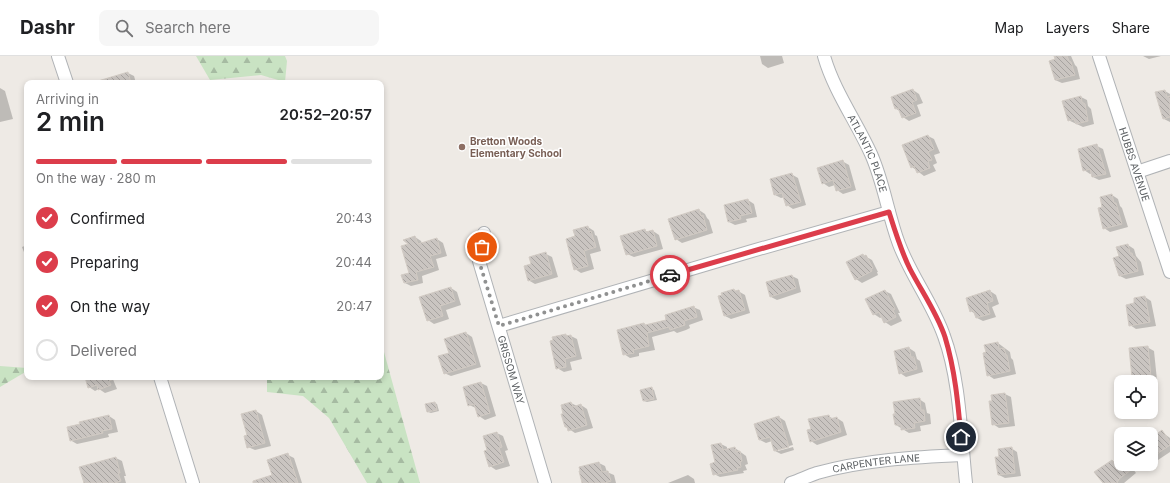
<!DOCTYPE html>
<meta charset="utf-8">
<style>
:root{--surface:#fff;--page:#f6f6f6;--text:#202124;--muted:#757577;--line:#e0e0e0;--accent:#dc3d4b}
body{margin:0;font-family:Inter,sans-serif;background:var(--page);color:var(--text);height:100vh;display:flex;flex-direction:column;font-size:15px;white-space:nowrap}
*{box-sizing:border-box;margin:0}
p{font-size:13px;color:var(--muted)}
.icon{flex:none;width:22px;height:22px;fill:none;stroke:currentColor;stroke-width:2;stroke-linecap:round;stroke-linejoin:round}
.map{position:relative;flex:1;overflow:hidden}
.panel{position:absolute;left:24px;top:24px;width:360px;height:300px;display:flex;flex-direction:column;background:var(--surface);border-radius:8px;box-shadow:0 2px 6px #0003}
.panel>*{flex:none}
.controls{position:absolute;left:1114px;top:319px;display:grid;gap:8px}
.controls a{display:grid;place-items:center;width:44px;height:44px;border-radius:8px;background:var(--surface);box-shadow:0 2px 6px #0003;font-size:20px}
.pin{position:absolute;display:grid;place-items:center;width:34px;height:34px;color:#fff;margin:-17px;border:2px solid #fff;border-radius:50%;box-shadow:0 1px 4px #0007}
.courier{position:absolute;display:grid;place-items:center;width:40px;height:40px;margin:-20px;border:3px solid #dc3d4b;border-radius:50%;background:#fff;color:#222;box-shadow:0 1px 5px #0007}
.overview em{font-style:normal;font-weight:600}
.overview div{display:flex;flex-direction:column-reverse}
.overview{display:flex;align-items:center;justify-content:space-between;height:68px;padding:0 12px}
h1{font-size:26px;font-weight:600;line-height:30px}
.bar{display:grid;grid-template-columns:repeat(4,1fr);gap:6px 4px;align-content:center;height:48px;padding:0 12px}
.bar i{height:5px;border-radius:3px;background:var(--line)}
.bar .current{background:var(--accent)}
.bar p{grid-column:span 4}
ol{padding:0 12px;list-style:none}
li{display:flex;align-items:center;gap:12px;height:44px}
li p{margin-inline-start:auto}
li .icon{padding:4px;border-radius:50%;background:var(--accent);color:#fff;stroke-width:4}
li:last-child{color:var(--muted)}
li i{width:22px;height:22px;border:2px solid var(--line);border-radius:50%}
header{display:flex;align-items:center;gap:24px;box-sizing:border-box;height:56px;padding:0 20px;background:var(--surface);border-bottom:1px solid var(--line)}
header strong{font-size:19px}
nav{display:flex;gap:22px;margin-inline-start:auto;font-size:14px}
.search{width:280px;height:36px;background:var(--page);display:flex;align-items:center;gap:10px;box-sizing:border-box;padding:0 14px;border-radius:8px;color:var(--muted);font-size:15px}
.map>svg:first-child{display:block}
.forest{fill:url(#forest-firs)}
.shadow{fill:#0003}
.building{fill:url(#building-back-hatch);stroke:#d2cbc4}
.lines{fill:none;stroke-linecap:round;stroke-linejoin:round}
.minor-casing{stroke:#b0b3b6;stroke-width:14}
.minor{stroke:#fff;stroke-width:12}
.done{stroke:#909191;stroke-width:4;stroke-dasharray:0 7.2}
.route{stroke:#dc3d4b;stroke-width:5}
.education-dot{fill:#8d6e63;stroke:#fff;stroke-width:1.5}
.labels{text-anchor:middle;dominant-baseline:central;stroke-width:3;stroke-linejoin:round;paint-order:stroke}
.education-label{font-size:10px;font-weight:bold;fill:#785e54;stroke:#fff;text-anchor:start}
.street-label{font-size:10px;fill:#5d6164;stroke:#fff}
</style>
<header>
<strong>Dashr</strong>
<div class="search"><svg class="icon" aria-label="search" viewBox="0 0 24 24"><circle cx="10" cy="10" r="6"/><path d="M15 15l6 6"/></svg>Search here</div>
<nav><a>Map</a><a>Layers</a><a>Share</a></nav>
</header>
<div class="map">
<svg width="1170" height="427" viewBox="0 0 1170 427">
<defs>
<pattern id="forest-firs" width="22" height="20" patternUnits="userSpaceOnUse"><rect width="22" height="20" fill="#c9e3c3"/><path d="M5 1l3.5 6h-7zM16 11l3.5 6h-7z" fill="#a6bba2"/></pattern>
<pattern id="building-back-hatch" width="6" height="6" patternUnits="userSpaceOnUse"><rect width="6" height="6" fill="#cac5c1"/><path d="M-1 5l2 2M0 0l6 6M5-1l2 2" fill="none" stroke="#a7a3a0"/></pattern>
</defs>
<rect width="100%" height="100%" fill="#eeeae5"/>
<g class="forest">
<polygon points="196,0 285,0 287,5 285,26 261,19 210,24"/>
<polygon points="381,285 420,427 367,427 329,362 303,340 267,336 267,321 381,321"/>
<polygon points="0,310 27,312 27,315 0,331"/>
</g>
<g class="shadow">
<polygon points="760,0 782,0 784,7 768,12 762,8"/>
<polygon points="1055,0 1071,0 1075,9 1077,11 1080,23 1062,27 1055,24"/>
<polygon points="1143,0 1161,0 1149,3"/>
<polygon points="128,17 134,20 136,27 114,27"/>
<polygon points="0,32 5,35 13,63 0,66"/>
<polygon points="913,34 919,38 923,47 917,49 921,60 909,65 903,61 900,55 896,53"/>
<polygon points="1165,35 1170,38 1170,66 1164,63"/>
<polygon points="1081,41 1087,44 1088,50 1091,53 1094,68 1083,71 1068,64"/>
<polygon points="928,80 934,83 940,97 934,99 937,107 933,109 936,115 924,120 912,111 903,89"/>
<polygon points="1097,90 1103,93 1111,121 1099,124 1093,121 1092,117 1090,118 1084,114"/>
<polygon points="842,105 849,109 856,134 843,138 837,134 835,129 829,131 823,127"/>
<polygon points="791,118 798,122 806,149 793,153 787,149 785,141 781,142 775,139"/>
<polygon points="1112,139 1118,143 1120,150 1122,152 1128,171 1110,176 1104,172 1104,152"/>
<polygon points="748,144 754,148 757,161 746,163 747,166 735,169 729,166"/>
<polygon points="699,154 705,158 707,162 709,164 713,177 682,187 676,183"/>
<polygon points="588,171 594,175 595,179 597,180 601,195 590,198 594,213 581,217 575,213 576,181"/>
<polygon points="644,174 648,176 653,175 659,179 663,193 634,201 627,198"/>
<polygon points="415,181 421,185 422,188 437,183 443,187 447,200 436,203 439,214 422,220 423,227 411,230 405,227 410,217"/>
<polygon points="27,189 27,204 22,191"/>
<polygon points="1128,189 1134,193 1136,200 1141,206 1144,219 1126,223 1120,220 1114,203 1120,201"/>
<polygon points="546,198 552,201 558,221 535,228 528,224 532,209"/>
<polygon points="863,199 872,204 878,216 877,216 878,219 862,227 856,223"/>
<polygon points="792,220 798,223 801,236 777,244 771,241 767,227"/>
<polygon points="451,232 457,236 461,249 446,254 449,263 434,268 428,264"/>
<polygon points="738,235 745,239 750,257 731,263 725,260 719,241"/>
<polygon points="885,235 891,238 900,257 898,257 902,265 891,270 885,266 882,261 880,262 874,258"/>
<polygon points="990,235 996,239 999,248 992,251 996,261 983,265 977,262 975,258 971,255"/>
<polygon points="1145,241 1151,245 1156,270 1136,273 1130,269 1136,248"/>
<polygon points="693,251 700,254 703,264 689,269 690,272 686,274 677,277 674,275 652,281 655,294 639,297 639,300 630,302 624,298 644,268 647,270 668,264"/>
<polygon points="466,277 472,281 481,311 451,320 444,317 450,298"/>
<polygon points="566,279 571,280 577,283 582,303 570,306 572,314 564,316 557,312"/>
<polygon points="998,287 1010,296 1011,302 1013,304 1016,318 994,323 988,319 987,297"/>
<polygon points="1147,291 1154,295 1157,324 1139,325 1133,322"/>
<polygon points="909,292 915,296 917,303 920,305 923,316 906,321 900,317"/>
<polygon points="86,321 112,321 117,333 105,337 99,333 95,335 89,331"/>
<polygon points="227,321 244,321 233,324"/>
<polygon points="481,327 487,330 496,360 485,364 479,360 476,352 469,349"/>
<polygon points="651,332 654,334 657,344 647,346 644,345"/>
<polygon points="1005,338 1011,341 1015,370 999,372 993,368"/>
<polygon points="919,343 925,347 927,357 930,358 931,368 920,370 921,375 909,377 896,369"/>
<polygon points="435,347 437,348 439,355 431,357 428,356"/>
<polygon points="571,347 577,350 581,349 587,353 593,372 575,377 566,371"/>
<polygon points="256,355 262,359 271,390 255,394 248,391 248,380"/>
<polygon points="109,360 115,364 118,376 108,378 109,381 77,388 70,384"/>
<polygon points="828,360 834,363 837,362 843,366 847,379 817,389 811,385"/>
<polygon points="779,361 785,365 793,389 778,393 778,395 793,391 794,394 781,398 775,395 772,385 766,387 760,384"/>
<polygon points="1149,375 1156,380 1162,376 1170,382 1170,396 1158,404 1151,400 1151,378 1145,378"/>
<polygon points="497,377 503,380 508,394 505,395 510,410 496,414 490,410 488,395"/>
<polygon points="721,388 727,391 727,393 735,392 746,400 748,408 745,409 747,414 743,415 744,417 720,421 714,418"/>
<polygon points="1011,392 1017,396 1021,420 1005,422 999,419 1000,402"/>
<polygon points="288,399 294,402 302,427 261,427 273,420"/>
<polygon points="116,402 122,405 126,420 124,420 126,427 83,427"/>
<polygon points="1112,405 1118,408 1121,406 1121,408 1129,408 1136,417 1124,427 1104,427"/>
<polygon points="599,407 605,410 607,416 614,419 616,427 583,427"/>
<polygon points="688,419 694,423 695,427 668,427"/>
</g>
<g class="building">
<polygon points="1054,0 1067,0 1069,5 1071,6 1075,19 1055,24 1049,5 1055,3"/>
<polygon points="128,16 131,27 98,27 98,25"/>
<polygon points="913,33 917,44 912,46 916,57 902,62 898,52 895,53 891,41"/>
<polygon points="1165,34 1167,41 1170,40 1170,61 1163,63 1155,36"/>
<polygon points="1081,40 1082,46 1085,48 1088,65 1076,68 1074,63 1068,65 1062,45"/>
<polygon points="928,79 934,93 928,96 932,104 928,105 930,112 917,117 914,110 911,112 902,89"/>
<polygon points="1097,88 1106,118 1092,121 1090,113 1083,115 1078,93"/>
<polygon points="843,104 851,131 836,135 833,124 822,128 817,112"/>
<polygon points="792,117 801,146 786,150 782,137 774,139 770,123"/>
<polygon points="1112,138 1114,147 1116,147 1122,168 1103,173 1098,152 1102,151 1100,141"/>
<polygon points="748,143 752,157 740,160 741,163 728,166 724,149"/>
<polygon points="699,153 701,160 703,159 707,174 675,184 668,163"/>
<polygon points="588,170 589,176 591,175 596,191 584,195 588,210 574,214 566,183 575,180 573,174"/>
<polygon points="645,173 646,176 653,174 657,190 626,199 620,180"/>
<polygon points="415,180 418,188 437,182 441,197 430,200 434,211 416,216 418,224 404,227 401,219 409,217 401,190 408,188 403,184"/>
<polygon points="1128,188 1130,197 1132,197 1133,200 1135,201 1138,215 1119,220 1113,202 1119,200 1116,191"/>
<polygon points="546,196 552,218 528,225 524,210 531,208 529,201"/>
<polygon points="863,198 864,200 866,199 873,212 871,213 872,215 855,224 846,206"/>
<polygon points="792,219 796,232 770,241 766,226"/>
<polygon points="451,231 455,245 440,250 443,260 427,265 419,241"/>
<polygon points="734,233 735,235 739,234 745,254 724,260 718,240 722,239 721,237"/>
<polygon points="885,234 895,253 893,254 896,261 884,267 879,256 873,259 865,243"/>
<polygon points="990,234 993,245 987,247 990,258 976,262 973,254 970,256 966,242"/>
<polygon points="1145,240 1150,266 1129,270 1126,249 1134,247 1134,242"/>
<polygon points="694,250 697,261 684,265 685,269 670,274 669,271 647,277 649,290 633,294 634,297 623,299 617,274 644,267 645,269 666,264 665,259"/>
<polygon points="466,276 476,308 444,318 438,300 449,297 444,283"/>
<polygon points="566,278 566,280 571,279 576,300 565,303 566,311 556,313 550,285 553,284 552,281"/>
<polygon points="998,286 999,293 1004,292 1006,299 1007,299 1010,315 987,320 983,297 986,296 984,289"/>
<polygon points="1148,290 1151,321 1132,322 1129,292"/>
<polygon points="909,291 911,301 914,301 917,313 899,318 894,295"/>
<polygon points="85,321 115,321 115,323 109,325 111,329 98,334 97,329 88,332"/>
<polygon points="481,326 490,357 478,361 474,348 468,350 463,331"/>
<polygon points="652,331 654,343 643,345 640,334"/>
<polygon points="1005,337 1009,367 992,369 989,345 992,345 991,339"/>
<polygon points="920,342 921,354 924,354 925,365 914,367 915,372 901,374 901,369 895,369 893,358 895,358 893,346"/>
<polygon points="435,346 437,354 427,356 425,348"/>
<polygon points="571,346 573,351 581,348 587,369 568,375 567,371 565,371 561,358 563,358 561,349"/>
<polygon points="256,354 265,387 247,392 244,380 247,379 241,358"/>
<polygon points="109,359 112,373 102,375 103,377 70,385 67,371 80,368 79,366"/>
<polygon points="829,359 830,363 837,361 841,376 810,386 807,374 811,373 808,363"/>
<polygon points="779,360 789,391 774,395 770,381 759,384 754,368"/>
<polygon points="1162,374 1170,386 1170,389 1151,402 1151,382"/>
<polygon points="497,376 502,391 499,392 504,406 489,411 484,395 487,394 483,380"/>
<polygon points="721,387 723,394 735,391 736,396 740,395 742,405 740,406 741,411 737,412 738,414 713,419 710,408 715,406 711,389"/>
<polygon points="1012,391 1015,417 998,419 995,401 999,401 998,393"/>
<polygon points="288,397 298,427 253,427 253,425 272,419 267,404"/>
<polygon points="116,401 120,417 118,417 121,425 115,427 84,427 79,411"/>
<polygon points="1112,404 1116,409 1127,408 1131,414 1119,423 1117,427 1103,427 1094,416"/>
<polygon points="599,406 602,416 608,415 611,425 605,427 582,427 579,415 580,415 579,411"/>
</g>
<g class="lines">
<defs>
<g id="minor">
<polyline points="58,0 67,27"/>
<path id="s1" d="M824 0C834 35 856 65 871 98 884 127 888 159 899 188 911 220 933 248 944 280 960 323 961 381 966 427"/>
<path id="s2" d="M1099 0 1170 216"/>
<polyline points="1137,116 1170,105"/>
<path id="s3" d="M484 177 479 205 545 427"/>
<polyline points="499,270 752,195 889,156"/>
<polyline points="160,321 193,427"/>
<path id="s4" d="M791 427C800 424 808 420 817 417 864 404 914 401 963 399"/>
</g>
</defs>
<use href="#minor" class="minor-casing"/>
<use href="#minor" class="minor"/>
</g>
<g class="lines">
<polyline class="done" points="482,191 479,205 499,270 670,219"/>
<path class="route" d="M670 219 889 156C895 175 901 195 910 213 922 236 937 257 945 281 955 314 958 347 961 381"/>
</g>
<circle class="education-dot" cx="462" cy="91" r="4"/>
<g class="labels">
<g class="education-label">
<text x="470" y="85">Bretton Woods<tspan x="470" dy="12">Elementary School</tspan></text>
</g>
<g class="street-label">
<text stroke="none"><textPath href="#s1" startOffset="107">ATLANTIC PLACE</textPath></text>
<text stroke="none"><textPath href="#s2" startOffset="114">HUBBS AVENUE</textPath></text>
<text stroke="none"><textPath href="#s3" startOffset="142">GRISSOM WAY</textPath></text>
<text stroke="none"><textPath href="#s4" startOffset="88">CARPENTER LANE</textPath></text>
</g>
</g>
</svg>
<div class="controls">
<a><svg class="icon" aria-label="locate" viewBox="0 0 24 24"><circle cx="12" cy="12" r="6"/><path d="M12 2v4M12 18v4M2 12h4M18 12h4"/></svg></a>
<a><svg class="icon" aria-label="layers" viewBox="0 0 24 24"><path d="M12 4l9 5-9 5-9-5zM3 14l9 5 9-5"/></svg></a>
</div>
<div class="pin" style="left:482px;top:191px;background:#ea580c"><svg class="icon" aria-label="bag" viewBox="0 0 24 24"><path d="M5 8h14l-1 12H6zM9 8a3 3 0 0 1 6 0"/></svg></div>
<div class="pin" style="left:961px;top:381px;background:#1f2937"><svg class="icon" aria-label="home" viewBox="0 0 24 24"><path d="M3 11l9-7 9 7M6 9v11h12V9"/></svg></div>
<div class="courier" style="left:670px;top:219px"><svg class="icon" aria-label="car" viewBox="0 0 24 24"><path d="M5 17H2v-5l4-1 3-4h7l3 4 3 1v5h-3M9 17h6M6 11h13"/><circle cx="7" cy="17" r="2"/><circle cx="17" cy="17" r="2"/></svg></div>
<section class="panel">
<div class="overview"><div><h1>2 min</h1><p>Arriving in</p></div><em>20:52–20:57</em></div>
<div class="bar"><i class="current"></i><i class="current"></i><i class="current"></i><i></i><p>On the way · 280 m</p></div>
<ol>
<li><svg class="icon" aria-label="check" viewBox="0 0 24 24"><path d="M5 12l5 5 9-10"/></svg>Confirmed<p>20:43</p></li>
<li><svg class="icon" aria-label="check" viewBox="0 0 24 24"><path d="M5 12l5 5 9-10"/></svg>Preparing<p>20:44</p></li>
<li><svg class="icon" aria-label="check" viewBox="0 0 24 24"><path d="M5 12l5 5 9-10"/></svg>On the way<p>20:47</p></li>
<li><i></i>Delivered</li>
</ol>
</section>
</div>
